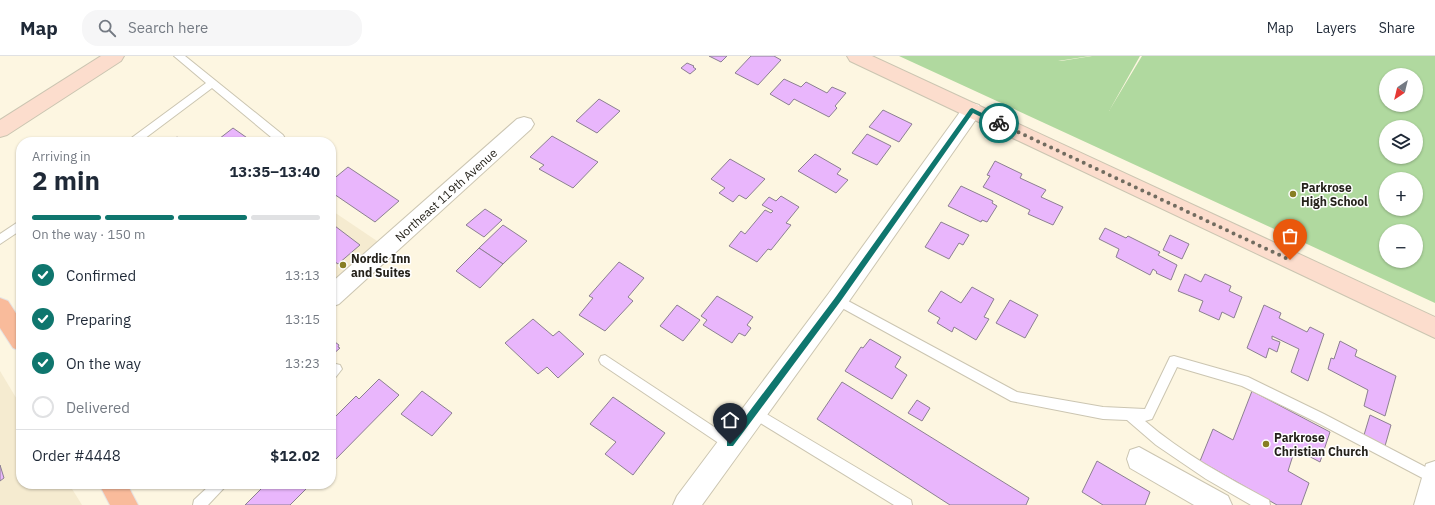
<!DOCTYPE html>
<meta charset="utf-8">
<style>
:root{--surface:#fff;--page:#f6f6f7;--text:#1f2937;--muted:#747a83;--line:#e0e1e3;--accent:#0f766e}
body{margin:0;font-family:"IBM Plex Sans",sans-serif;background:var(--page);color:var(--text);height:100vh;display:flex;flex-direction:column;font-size:15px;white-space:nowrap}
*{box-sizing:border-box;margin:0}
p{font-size:13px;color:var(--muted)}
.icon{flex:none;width:22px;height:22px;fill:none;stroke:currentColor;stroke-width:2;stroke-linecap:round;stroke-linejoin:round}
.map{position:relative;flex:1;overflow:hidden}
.drawer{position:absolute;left:16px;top:81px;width:320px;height:352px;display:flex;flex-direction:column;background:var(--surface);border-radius:16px;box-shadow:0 1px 3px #0004}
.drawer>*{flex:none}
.needle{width:26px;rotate:215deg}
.controls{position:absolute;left:1379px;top:12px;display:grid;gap:8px}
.controls a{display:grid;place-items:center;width:44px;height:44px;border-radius:50%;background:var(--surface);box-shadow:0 1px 3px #0004;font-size:20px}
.pin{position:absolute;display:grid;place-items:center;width:34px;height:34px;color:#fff;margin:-41px -17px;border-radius:50% 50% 50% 0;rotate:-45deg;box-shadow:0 0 4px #0007}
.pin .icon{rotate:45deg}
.courier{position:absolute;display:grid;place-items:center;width:40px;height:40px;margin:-20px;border:3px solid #0f766e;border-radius:50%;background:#fff;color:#222;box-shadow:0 1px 5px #0007}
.head em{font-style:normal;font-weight:800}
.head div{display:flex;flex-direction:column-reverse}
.head{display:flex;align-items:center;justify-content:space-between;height:68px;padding:0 16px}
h1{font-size:26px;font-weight:800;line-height:30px}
.bar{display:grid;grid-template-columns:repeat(4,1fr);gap:6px 4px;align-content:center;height:48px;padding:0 16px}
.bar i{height:5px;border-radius:3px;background:var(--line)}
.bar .active{background:var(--accent)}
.bar p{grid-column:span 4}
.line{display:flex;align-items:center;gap:10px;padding:0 16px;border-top:1px solid var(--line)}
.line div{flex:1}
ol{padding:0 16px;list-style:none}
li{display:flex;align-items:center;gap:12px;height:44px}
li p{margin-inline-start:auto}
li .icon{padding:4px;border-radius:50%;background:var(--accent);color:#fff;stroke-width:4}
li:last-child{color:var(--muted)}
li i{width:22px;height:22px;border:2px solid var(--line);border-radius:50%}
header{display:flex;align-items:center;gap:24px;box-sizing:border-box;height:56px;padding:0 20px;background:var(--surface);border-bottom:1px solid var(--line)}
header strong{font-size:19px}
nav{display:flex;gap:22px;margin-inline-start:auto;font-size:14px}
.search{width:280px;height:36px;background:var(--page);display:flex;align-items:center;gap:10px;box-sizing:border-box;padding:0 14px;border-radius:16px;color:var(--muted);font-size:15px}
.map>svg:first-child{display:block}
.built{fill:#f5ebd0}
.green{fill:#b0d99f;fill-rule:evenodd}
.building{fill:#e9b6fc;stroke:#8c8091}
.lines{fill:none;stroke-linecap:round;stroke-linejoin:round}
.lane-casing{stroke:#cbc5b1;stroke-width:2}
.street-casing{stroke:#cbc5b1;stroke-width:2}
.secondary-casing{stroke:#cbc5b1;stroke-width:2}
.primary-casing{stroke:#e5e4e4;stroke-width:2}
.lane{fill:#fff;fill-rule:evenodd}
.street{fill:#fff;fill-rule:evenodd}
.secondary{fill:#fcddcd;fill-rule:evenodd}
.primary{fill:#f9bb9b;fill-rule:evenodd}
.route{fill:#0f766e}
.done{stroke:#716c60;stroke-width:4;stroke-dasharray:0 7.2}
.poi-dot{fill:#887e24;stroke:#fff;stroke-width:1.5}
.labels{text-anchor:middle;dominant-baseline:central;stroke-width:3;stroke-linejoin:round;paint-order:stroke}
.poi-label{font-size:12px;font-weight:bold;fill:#25221b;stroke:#fff;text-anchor:start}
.street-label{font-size:12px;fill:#25221b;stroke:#fff}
</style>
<header>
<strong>Map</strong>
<div class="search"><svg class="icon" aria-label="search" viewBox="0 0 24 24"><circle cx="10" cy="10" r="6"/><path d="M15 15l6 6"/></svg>Search here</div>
<nav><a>Map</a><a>Layers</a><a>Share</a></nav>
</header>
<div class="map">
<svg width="1435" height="449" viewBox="0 0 1435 449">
<rect width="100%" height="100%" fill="#fdf6e1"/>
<g class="built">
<polygon points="331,154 380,187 331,231"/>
<polygon points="0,315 21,350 21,428 69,428 82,449 0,449"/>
</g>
<path class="green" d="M899 0H1090L1058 5H1061L1092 0H1140L1109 55 1142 0H1435V247ZM1386 19H1416V49H1386ZM1386 71H1416V101H1386ZM1386 123H1416V153H1386ZM1386 175H1416V205H1386Z"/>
<g class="building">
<polygon points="709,0 727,0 721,6"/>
<polygon points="751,0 774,0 781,4 758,29 735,17"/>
<polygon points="687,7 694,10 693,11 696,13 690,18 681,12"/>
<polygon points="784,23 801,31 806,26 827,37 832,31 846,37 835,50 837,52 829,61 794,43 789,49 770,38"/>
<polygon points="599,43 620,55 597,77 576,65"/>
<polygon points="883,54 912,68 899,86 869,71"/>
<polygon points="233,72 253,86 215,86"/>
<polygon points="867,78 891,90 877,109 852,97"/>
<polygon points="552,80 598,106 573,132 539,113 544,109 530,101"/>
<polygon points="177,81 185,86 170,86"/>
<polygon points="815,98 841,113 837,118 848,124 836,137 798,115"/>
<polygon points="730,103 765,123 746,143 739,139 733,146 719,137 725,132 711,123"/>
<polygon points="995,105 1022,118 1020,122 1046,134 1041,141 1063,151 1053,169 1028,158 1030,154 983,131 990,120 987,119"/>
<polygon points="348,111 399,145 375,166 331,136 331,125"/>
<polygon points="961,130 993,145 992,147 997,150 987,166 982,164 981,166 948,150"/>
<polygon points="781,140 799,151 786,167 791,169 771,194 768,193 757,206 729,190 741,175 745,178 765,154 771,157 773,155 762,149 769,141 776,145"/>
<polygon points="485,153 502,164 484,181 466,169"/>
<polygon points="941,166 969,179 963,189 959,187 949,203 925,191"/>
<polygon points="331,167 360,189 338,208 331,203"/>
<polygon points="503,169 527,185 503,208 479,192"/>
<polygon points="1105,172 1126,182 1128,180 1160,196 1158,199 1177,209 1171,224 1156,217 1157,216 1153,213 1150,219 1116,201 1119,193 1099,183"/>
<polygon points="1170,179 1189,188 1182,203 1163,194"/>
<polygon points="479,192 503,208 480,232 456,215"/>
<polygon points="619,206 644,222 628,241 633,245 605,275 579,259 593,242 589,240"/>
<polygon points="1185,218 1201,226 1205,218 1231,230 1229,235 1242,241 1234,262 1222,256 1219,264 1199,255 1203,245 1178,235"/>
<polygon points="972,231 994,243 984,261 989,263 976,284 954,271 952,276 937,267 940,262 928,255 941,235 961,247"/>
<polygon points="717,240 753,261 747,269 751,272 745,280 739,277 732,287 703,269 707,264 701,260"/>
<polygon points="1010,244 1038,259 1025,282 996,267"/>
<polygon points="677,249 700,264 683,285 660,270"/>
<polygon points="1264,249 1281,257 1279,262 1307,276 1310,271 1324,278 1308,325 1291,316 1299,293 1272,280 1272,283 1280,286 1277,296 1269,292 1266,302 1247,292"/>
<polygon points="533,263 553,280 559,275 584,298 558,322 547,311 538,318 505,287"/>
<polygon points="331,283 339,289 338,291 340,292 331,300"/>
<polygon points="870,283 901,301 895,311 907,319 892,343 845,315 861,291 863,292"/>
<polygon points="1340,285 1357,294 1355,300 1396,320 1385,360 1364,350 1368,334 1328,313 1331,302 1334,303"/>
<polygon points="379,323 399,339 331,408 331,365 356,340 359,343"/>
<polygon points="842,326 1029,442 1026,449 950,449 817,363"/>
<polygon points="422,335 452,357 432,380 401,358"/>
<polygon points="1252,335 1330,376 1320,406 1295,393 1288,415 1309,427 1301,449 1277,449 1200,405 1213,373 1233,384"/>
<polygon points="613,341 665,377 633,419 605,398 616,386 590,368"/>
<polygon points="917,344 930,352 922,365 908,357"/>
<polygon points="1370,359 1391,369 1385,390 1364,379"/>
<polygon points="1097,405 1150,436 1145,449 1103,449 1082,436"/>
<polygon points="0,409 4,422 0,425"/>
<polygon points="266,428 311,428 290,449 245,449"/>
</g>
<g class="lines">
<defs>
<g id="lane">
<polygon points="174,0 185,0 283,79 287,86 277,86 212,32 140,86 128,86 130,83 206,27"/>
<polygon points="21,164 21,174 0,188 0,178"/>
<path d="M837 239 1017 336 1103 351 1145 353 1170 301 1174 300 1248 321 1324 358 1435 416V428L1430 426 1316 366 1242 330 1177 311 1152 363 1145 365C1182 397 1226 421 1269 444L1270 449H1251L1206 423 1156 389 1127 364 1103 363 1011 345 833 247 831 244 833 241Z"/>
<polygon points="605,299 734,384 736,388 734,392 730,394 726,392 601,308 599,304 601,300"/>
<polygon points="336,308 340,309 342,313 335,322 331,323 331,310"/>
<polygon points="753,350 911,444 912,449 894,449 749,360 747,356 749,352"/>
<polygon points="211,428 226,428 224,432 208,449 193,449 194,444"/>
</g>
<g id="street">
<polygon points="972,47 979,49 982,54 979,59 845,251 702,449 673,449 677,440 829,237 965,49"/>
<polygon points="524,61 531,63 534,68 531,73 339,248 331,251 331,227 517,63"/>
<polygon points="1139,391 1228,440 1232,449 1194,449 1130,412 1127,403 1130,394"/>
<polygon points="1435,405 1435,449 1414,449 1426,408"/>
</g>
<g id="secondary">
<polygon points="101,0 124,0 121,5 7,79 0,81 0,64"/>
<polygon points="847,0 872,0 1435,261 1435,282 850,5"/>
</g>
<g id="primary">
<polygon points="0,242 8,245 21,265 21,295 13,292 0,272"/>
<polygon points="99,428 127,428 138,449 110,449"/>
</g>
</defs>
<use href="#lane" class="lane-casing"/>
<use href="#street" class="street-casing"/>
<use href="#secondary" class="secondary-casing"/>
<use href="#primary" class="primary-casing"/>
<use href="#lane" class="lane"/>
<use href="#street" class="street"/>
<use href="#secondary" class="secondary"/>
<use href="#primary" class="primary"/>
</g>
<polygon class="route" points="972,52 1002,67 999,69 997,69 973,57 840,246 733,390 727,390 727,385 835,242 970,53"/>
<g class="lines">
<polyline class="done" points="999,67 1290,204"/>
</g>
<g class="poi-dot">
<circle cx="1293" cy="138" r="4"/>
<circle cx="343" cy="209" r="4"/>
<circle cx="1266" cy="388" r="4"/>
</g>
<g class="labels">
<g class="poi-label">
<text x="1301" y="131">Parkrose<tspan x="1301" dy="14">High School</tspan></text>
<text x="351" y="202">Nordic Inn<tspan x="351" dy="14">and Suites</tspan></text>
<text x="1274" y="381">Parkrose<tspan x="1274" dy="14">Christian Church</tspan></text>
</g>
<g class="street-label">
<text transform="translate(446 139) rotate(-42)">Northeast 119th Avenue</text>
</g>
</g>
</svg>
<div class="controls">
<a><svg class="needle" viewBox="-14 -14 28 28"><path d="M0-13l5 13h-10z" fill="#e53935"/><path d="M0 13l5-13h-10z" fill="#747a83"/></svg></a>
<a><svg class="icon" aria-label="layers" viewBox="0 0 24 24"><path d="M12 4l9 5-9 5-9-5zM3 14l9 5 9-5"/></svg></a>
<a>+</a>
<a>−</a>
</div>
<div class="pin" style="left:1290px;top:204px;background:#ea580c"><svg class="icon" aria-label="bag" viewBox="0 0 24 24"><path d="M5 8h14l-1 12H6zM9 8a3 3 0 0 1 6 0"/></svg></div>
<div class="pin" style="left:730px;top:388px;background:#1f2937"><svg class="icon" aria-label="home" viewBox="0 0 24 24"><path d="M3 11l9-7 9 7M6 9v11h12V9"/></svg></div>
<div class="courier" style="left:999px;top:67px"><svg class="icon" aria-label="bike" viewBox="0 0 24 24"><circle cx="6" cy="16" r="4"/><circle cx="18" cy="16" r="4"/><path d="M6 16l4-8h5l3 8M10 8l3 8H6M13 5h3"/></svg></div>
<section class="drawer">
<div class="head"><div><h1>2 min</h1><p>Arriving in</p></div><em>13:35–13:40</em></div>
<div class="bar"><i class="active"></i><i class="active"></i><i class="active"></i><i></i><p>On the way · 150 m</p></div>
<ol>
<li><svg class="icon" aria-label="check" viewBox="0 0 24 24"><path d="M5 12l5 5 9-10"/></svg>Confirmed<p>13:13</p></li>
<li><svg class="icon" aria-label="check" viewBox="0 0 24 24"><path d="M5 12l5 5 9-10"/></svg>Preparing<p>13:15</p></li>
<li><svg class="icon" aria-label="check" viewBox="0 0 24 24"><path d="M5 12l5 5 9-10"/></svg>On the way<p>13:23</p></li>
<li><i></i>Delivered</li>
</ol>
<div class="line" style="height:52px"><div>Order #4448</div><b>$12.02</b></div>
</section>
</div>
